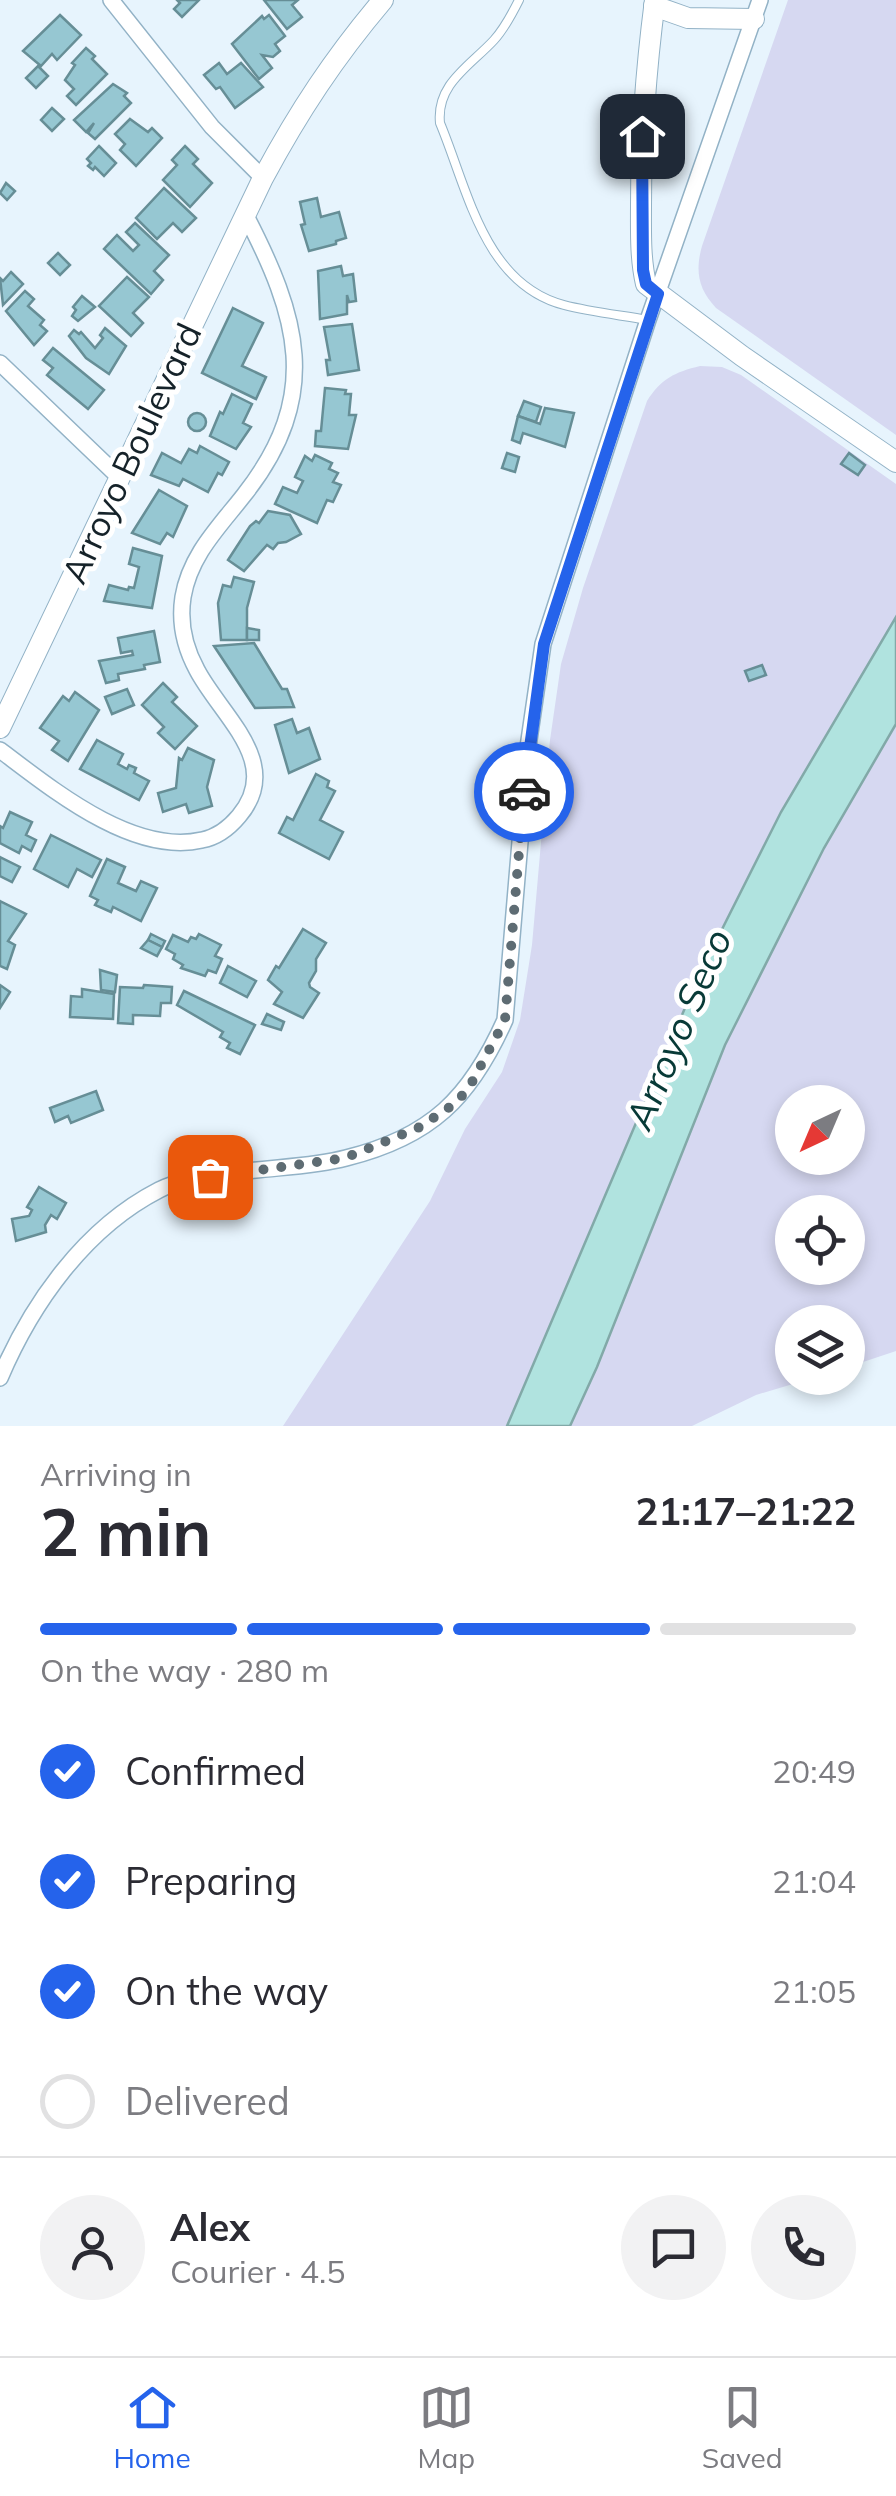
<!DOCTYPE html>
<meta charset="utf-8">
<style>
:root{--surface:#fff;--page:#f2f2f3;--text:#2b2b33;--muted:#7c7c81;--line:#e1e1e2;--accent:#2563eb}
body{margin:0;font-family:Mulish,sans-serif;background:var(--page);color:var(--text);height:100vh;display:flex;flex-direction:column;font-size:38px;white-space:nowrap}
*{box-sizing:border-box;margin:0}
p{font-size:32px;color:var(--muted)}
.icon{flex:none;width:55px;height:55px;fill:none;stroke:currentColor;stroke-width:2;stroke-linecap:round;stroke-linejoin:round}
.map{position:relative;height:1426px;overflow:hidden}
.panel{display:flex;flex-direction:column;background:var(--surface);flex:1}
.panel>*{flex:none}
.needle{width:65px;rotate:224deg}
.fabs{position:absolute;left:775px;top:1085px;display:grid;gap:20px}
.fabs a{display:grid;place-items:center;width:90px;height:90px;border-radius:50%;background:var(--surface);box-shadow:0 5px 15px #0003;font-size:50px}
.pin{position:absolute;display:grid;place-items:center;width:85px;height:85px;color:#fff;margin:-42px;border-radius:20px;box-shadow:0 5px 15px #0006}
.courier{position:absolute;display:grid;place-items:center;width:100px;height:100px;margin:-50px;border:8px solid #2563eb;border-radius:50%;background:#fff;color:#222;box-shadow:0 2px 12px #0007}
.headline em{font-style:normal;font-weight:700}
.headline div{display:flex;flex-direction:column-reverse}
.headline{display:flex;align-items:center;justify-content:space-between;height:170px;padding:0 40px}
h1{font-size:65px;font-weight:700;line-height:75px}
.bar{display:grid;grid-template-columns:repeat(4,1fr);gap:15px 10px;align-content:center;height:120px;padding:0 40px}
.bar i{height:12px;border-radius:8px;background:var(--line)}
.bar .selected{background:var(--accent)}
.bar p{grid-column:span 4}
.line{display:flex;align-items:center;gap:25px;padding:0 40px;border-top:2px solid var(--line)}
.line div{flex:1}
.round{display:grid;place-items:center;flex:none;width:105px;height:105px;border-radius:52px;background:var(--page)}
ol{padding:0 40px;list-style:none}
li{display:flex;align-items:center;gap:30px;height:110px}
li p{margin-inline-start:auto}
li .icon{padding:10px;border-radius:50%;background:var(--accent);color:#fff;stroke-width:4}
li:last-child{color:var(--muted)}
li i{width:55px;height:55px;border:5px solid var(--line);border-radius:50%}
.tab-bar{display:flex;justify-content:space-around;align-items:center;height:140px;border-top:2px solid var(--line);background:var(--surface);font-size:28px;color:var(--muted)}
.tab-bar a{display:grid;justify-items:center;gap:5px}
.tab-bar .selected{color:var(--accent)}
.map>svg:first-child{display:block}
.green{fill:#d6d8f1;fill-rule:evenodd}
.water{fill:#b0e3df;stroke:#82a9a8;stroke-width:2.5}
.building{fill:#96c7d2;stroke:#668e96;stroke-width:2.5}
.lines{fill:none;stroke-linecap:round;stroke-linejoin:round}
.service-casing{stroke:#92b2c6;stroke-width:10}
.minor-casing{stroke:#92b2c6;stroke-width:18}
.tertiary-casing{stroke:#92b2c6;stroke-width:22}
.service{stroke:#fff;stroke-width:8}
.minor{stroke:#fff;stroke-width:15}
.tertiary{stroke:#fff;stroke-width:20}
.done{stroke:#5e6c73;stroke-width:10;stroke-dasharray:0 18}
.route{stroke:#2563eb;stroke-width:12}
.labels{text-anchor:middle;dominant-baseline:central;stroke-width:10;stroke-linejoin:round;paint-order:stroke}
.street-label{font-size:35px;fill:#152229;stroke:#fff}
.water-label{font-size:38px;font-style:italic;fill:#083a37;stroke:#fff}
</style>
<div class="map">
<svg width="896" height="1426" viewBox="0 0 896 1426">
<rect width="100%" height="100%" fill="#e7f4fd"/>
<g class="green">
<path d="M788 0H896V435L716 308C698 289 695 271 702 246Z"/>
<path d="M700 366 722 367 741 375 896 484V1351L848 1367V1322H792V1378H813L756 1395 692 1426H283L430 1201 465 1129 502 1072 520 1020 532 945 550 740 561 664 583 588 647 401C661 379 675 372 700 366ZM792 1102H848V1158H792ZM792 1212H848V1268H792Z"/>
</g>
<polygon class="water" points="896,617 896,724 824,848 725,1045 597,1367 570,1426 507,1426 699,975 781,812"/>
<g class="building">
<polygon points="177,0 199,0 182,17 174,9 180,3"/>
<polygon points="264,0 298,0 292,5 302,17 287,29"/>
<polygon points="60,15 81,35 57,60 52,54 41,66 23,51"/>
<polygon points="269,15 285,36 275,44 280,51 273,57 262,55 272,68 259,79 232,44 262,16 264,19"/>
<polygon points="86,48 95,56 92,59 107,74 76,105 67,96 74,89 65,80 75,65 72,63"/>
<polygon points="219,63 227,74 241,63 263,87 235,108 220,87 216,89 204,75"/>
<polygon points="38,66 48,76 36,88 26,78"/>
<polygon points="113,84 127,93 124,96 131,103 95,139 88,133 94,123 86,132 74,120"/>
<polygon points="52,108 64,119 52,131 41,120"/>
<polygon points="130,119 148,132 152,128 162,138 136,166 120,150 125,144 115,134"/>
<polygon points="99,146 116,163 104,176 95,167 93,170 88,166 91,163 87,159"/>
<polygon points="185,146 198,159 193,164 212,183 190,207 163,180 177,165 172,160"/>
<polygon points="6,183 15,191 7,200 0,193"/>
<polygon points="164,188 196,218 182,232 173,223 157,239 136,218"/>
<polygon points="317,198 321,217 339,212 346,238 336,241 336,244 309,251 301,225 305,224 300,202"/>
<polygon points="135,223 169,255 154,271 163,280 151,294 104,249 117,235 133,251 139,245 126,232"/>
<polygon points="58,253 70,265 60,275 48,263"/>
<polygon points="341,266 343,276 353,274 356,301 349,302 347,295 347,314 320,319 318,271"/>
<polygon points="11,272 23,284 3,305 0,278 3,281"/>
<polygon points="127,277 149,297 133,313 143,323 131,336 99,306"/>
<polygon points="25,291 34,299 28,306 44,320 40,325 47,331 34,345 6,311"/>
<polygon points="82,296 95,307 78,321 72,316 76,310 73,307"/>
<polygon points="233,308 263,323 242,366 266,377 256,399 202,373"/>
<polygon points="352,324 359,370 328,375 326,360 330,360 324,327"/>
<polygon points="105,328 126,346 109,374 86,358 69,336 74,330 79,334 81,332 95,348 103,338 100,335"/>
<polygon points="53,348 104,390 88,409 47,375 53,368 43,360"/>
<polygon points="325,388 346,390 345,394 351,394 349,415 356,415 348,449 315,446 316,431 321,431"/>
<polygon points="232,394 252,404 243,423 251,427 236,449 210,436 220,412 223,414"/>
<polygon points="524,401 541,407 536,422 518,416"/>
<polygon points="545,408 574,413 565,447 523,433 520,443 512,440 518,416 540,424"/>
<circle cx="197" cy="422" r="9"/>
<polygon points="200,446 229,462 222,475 218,473 208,492 183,479 179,486 151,475 162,453 181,463 189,449 197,453"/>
<polygon points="507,453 519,457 515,472 502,468"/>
<polygon points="849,453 865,465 858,475 841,464"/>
<polygon points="315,455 332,463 329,469 338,473 333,482 341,485 333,502 327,500 317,523 275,504 283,487 297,493 303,481 295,477 305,456 312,461"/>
<polygon points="159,490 187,506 173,537 167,533 160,544 132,533"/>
<polygon points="268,511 290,515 301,534 286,542 278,543 273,549 267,545 244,571 228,560 250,526 256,521 259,523"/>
<polygon points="133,548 162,556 152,608 104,601 109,585 128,590 129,587 134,588 139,567 129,564"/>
<polygon points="234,577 254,582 247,608 247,640 221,640 218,603 223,585 231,587"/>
<polygon points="247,628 259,630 259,640 247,640"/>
<polygon points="154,631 160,662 144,665 145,669 118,674 119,680 106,683 99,661 133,655 132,651 121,653 118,638"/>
<polygon points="254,643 282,689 287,689 294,707 255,708 214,646"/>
<polygon points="762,665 766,675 749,681 745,671"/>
<polygon points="163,683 177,697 172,702 197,726 175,749 158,733 164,727 142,705"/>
<polygon points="127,689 134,705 112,714 105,697"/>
<polygon points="75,692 99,710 68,761 52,750 59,741 40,728 63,696 69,701"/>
<polygon points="292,719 297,733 309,728 320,759 289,773 275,725"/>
<polygon points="97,740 123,754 118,764 127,769 129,765 136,768 134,773 149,781 139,800 80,769"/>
<polygon points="188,748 214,760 207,787 212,806 189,813 186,804 163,812 158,793 176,788 179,758 182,760"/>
<polygon points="316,774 329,781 327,787 335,791 320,820 343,832 329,859 279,833 287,817 293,820"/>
<polygon points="10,812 32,822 26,835 36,840 31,851 22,846 19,853 0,843 0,826 3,828"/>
<polygon points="51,835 101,860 92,877 77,869 68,887 34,869"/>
<polygon points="0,857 20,867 12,882 0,876"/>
<polygon points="107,859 125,867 118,883 136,891 141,881 157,888 141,921 113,907 111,912 95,905 98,900 90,896"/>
<polygon points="0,901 26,914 8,941 15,945 7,969 0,966"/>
<polygon points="303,929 326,943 316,959 316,971 309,983 310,987 319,993 303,1018 274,1004 282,992 268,980 276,966 279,968"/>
<polygon points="151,934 165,941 162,947 148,940"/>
<polygon points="199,934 221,945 215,956 222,959 216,973 208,970 205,976 181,968 183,965 173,959 175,954 166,949 173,935 188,942 191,937 196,939"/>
<polygon points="148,940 162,947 157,956 141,948"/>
<polygon points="228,966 256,981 247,997 220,983"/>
<polygon points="100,970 117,975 115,992 101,990"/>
<polygon points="0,985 10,992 0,1008"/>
<polygon points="144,985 172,987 171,1003 161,1003 160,1016 133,1015 133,1024 118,1023 120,987 143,988"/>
<polygon points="82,989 114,994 113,1019 70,1017 71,996 82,997"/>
<polygon points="184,991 255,1025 240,1054 227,1048 230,1043 220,1037 223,1032 177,1005"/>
<polygon points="267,1014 284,1022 281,1030 262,1024"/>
<polygon points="96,1091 103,1110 71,1123 68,1116 55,1122 50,1108"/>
<polygon points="39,1187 66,1203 57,1219 51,1215 45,1225 46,1232 16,1241 12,1219 29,1216 32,1210 27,1207"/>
</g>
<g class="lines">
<defs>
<path id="service" d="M519 0C512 14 504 29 494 40 470 66 436 84 440 123 468 190 484 284 564 305 591 312 620 315 648 320"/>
<g id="minor">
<polyline points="111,0 212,127 263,178"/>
<polyline points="0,363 120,478"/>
<path d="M0 750C52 789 133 856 202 840 218 837 229 828 239 816 284 763 221 716 197 670 185 648 179 623 183 597 190 555 219 527 244 495 323 395 298 316 245 214"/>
<path d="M0 1378C32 1303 85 1228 159 1190 182 1178 215 1176 240 1172 275 1167 312 1167 346 1158 431 1137 470 1098 505 1020L528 747 543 644 648 320 760 0"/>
</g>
<g id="tertiary">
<path d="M655 0C646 69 641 136 641 205 641 231 640 258 646 284L742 356 896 462"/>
<polyline points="654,6 688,18 754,19"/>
<path d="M0 728 263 178C299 111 334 58 383 0"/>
</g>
</defs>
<use href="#service" class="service-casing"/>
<use href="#minor" class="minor-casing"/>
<use href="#tertiary" class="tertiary-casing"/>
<use href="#service" class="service"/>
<use href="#minor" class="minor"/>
<use href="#tertiary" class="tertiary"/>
</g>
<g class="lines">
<polyline class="done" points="210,1177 345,1158 418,1128 456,1103 470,1086 505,1020 524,792"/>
<polyline class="route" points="524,792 544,644 658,294 646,284 643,270 642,136"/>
</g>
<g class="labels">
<g class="street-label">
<text transform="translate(131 453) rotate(-65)">Arroyo Boulevard</text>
</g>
<g class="water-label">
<text transform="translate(678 1029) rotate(-67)">Arroyo Seco</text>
</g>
</g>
</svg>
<div class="fabs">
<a><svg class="needle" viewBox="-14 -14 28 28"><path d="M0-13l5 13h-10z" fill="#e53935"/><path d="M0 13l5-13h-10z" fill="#7c7c81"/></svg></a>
<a><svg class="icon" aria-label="locate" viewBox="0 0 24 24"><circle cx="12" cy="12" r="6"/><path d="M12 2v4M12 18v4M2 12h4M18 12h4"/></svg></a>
<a><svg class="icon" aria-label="layers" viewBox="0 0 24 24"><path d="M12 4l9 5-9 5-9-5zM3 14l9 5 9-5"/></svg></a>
</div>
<div class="pin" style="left:210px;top:1177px;background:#ea580c"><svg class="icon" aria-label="bag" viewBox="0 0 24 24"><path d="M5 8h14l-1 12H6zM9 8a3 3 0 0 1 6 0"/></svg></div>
<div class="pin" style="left:642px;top:136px;background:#1f2937"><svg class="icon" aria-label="home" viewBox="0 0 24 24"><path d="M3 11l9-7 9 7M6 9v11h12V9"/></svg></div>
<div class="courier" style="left:524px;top:792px"><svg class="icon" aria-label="car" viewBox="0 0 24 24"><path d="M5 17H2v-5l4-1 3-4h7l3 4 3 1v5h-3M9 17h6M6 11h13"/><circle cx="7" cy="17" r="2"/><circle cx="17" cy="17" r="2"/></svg></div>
</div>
<section class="panel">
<div class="headline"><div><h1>2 min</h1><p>Arriving in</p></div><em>21:17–21:22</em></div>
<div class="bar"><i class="selected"></i><i class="selected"></i><i class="selected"></i><i></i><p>On the way · 280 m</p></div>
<ol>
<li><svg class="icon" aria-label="check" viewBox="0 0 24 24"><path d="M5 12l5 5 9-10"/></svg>Confirmed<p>20:49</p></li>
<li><svg class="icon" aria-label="check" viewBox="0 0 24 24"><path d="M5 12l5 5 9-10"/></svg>Preparing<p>21:04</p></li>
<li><svg class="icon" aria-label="check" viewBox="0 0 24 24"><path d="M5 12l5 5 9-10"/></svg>On the way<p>21:05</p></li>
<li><i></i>Delivered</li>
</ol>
<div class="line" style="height:180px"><a class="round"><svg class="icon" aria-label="person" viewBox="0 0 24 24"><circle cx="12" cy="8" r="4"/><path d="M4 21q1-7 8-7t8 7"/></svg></a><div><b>Alex</b><p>Courier · 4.5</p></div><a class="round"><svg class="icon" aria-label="chat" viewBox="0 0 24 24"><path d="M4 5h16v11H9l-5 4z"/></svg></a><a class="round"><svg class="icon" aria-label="phone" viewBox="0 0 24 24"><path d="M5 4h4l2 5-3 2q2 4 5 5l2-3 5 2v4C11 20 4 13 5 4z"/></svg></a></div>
</section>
<nav class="tab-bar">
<a class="selected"><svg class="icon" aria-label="home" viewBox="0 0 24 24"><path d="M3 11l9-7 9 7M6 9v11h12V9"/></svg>Home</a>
<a><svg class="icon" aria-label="map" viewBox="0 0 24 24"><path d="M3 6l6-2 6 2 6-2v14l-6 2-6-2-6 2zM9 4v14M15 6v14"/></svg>Map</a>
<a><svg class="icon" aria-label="saved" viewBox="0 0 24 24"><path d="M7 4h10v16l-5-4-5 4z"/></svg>Saved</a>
</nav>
